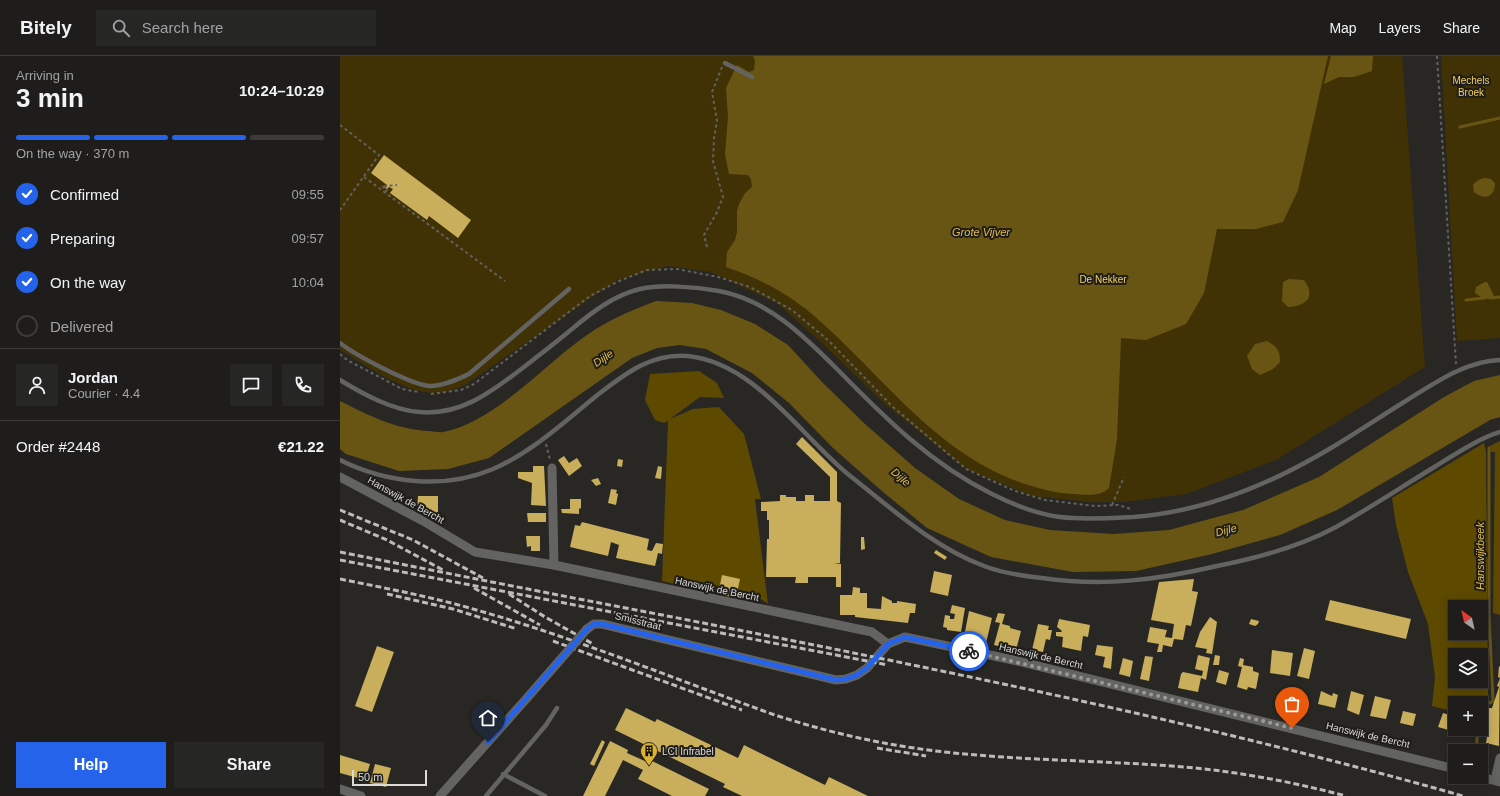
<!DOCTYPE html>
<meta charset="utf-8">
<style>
:root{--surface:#1e1d1b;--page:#262624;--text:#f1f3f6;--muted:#a1a2a3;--line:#3c3b3a;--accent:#2563eb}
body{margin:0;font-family:Helvetica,sans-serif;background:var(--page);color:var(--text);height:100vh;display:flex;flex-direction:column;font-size:15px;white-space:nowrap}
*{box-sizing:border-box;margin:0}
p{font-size:13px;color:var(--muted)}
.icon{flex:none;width:22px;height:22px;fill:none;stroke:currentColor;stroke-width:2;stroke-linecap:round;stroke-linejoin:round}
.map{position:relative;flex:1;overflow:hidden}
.panel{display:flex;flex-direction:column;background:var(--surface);width:340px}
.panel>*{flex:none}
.needle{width:26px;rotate:326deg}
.buttons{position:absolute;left:1108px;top:544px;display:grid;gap:8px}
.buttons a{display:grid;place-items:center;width:40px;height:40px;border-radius:0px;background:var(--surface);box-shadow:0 2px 10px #0003,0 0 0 1px var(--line);font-size:20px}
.scale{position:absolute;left:12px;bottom:10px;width:75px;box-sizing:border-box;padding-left:4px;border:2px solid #dadad8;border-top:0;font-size:11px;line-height:14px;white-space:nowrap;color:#dadad8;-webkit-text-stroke:3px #1f1d1a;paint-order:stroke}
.pin{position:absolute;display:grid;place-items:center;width:34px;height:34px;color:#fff;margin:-41px -17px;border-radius:50% 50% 50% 0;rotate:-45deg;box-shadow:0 0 4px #0007}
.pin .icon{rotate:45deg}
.courier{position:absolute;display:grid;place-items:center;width:40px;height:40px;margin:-20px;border:3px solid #2563eb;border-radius:50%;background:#fff;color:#222;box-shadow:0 1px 5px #0007}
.headline em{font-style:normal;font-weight:700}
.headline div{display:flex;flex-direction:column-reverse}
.headline{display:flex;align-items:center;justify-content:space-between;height:68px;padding:0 16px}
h1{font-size:26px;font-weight:700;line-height:30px}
.bar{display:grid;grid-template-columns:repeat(4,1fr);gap:6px 4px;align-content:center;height:48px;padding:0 16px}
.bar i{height:5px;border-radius:3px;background:var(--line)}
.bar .active{background:var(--accent)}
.bar p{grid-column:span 4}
.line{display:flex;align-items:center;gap:10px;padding:0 16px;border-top:1px solid var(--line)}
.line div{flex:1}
.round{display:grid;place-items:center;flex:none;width:42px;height:42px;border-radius:0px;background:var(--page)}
ol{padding:0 16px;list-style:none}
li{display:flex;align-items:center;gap:12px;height:44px}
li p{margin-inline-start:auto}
li .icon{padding:4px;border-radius:50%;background:var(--accent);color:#fff;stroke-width:4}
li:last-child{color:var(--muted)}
li i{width:22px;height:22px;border:2px solid var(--line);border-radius:50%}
.cta{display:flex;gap:8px;margin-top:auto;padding:8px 16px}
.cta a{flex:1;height:46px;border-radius:0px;background:var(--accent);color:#fff;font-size:16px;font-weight:700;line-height:46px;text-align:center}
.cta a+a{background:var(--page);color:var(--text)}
header{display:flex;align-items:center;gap:24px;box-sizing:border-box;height:56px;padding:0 20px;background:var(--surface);border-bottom:1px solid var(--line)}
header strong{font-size:19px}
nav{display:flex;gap:22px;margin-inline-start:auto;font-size:14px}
.search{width:280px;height:36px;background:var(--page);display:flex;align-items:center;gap:10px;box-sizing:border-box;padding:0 14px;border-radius:0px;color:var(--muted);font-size:15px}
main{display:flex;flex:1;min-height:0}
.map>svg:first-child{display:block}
.green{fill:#403205}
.forest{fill:#5d4900;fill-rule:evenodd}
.water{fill:#695513}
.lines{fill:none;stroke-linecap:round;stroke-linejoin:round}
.stream{stroke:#695513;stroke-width:3}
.building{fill:#c9ae5c}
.path{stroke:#62625f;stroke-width:2;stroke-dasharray:3 3;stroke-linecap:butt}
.service{stroke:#636361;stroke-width:4.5}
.minor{stroke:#636361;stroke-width:9}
.rail{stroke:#bdbcba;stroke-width:3;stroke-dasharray:6 3;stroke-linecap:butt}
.minor-bridge{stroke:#636361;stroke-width:9}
.done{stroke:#9c9b99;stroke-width:4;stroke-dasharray:0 7.2}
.route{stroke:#2563eb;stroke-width:5}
.labels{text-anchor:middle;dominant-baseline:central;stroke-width:4;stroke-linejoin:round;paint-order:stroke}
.park-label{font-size:10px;fill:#f5d060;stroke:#1f1d1a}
.street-label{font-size:10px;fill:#dadad8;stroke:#1f1d1a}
.poi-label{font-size:10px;fill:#dadad8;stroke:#1f1d1a;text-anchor:start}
.water-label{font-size:11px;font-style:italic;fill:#e2bd4b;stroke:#1f1d1a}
</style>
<header>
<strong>Bitely</strong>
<div class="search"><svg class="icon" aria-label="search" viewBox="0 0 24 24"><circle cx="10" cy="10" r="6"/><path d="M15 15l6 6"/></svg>Search here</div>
<nav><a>Map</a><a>Layers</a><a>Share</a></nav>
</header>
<main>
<section class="panel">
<div class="headline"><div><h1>3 min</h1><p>Arriving in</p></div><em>10:24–10:29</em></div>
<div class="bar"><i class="active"></i><i class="active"></i><i class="active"></i><i></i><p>On the way · 370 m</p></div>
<ol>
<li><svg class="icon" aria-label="check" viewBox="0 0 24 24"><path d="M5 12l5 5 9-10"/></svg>Confirmed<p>09:55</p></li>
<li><svg class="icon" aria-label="check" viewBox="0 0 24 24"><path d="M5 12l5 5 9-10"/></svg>Preparing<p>09:57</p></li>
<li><svg class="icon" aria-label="check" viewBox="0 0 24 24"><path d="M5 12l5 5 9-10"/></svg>On the way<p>10:04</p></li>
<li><i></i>Delivered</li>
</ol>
<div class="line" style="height:72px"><a class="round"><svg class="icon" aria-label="person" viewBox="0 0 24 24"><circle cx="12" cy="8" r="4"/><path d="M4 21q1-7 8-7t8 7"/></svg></a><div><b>Jordan</b><p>Courier · 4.4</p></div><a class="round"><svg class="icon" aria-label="chat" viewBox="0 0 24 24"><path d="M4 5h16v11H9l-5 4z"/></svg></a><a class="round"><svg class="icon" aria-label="phone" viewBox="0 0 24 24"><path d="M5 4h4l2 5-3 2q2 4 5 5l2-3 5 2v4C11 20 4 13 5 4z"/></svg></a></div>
<div class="line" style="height:52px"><div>Order #2448</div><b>€21.22</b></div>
<div class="cta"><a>Help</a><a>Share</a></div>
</section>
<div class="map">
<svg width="1160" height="740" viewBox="0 0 1160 740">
<rect width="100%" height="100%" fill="#282724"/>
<g class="green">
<path d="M0 0H1062L1085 311 936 404 846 438 783 446H750L692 440 626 413 545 348 481 286 437 247 371 216 327 210 277 224 125 329C117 332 106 337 98 337 65 338 27 310 0 294Z"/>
<polygon points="1101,0 1160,0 1160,282 1117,285"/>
</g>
<g class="forest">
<polygon points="359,315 377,327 384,342 360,341 330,363 353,353 379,351 404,378 421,443 415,443 428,548 411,536 358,533 322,525 328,365 324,367 315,364 305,344 310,318"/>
<polygon points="1160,385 1160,559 1153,557 1155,396 1151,396 1150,390"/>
<path d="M1144 387 1146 396 1148 643 1138 647H1115V656L1092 650 1095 621 1088 568 1068 516 1056 469 1052 442ZM1115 551H1141V577H1115ZM1115 599H1141V625H1115Z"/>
</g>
<g class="water">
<path d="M413 0H988L958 134 943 166 916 173H877L864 237 846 268 806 284 781 282 777 383 769 432C759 442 744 438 732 438 716 437 700 433 685 428 595 398 542 318 473 259 448 237 418 222 386 211L387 196 395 184 397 176V155L399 148 405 137 412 131 411 123 408 119 389 118 385 98 388 61 386 32 397 9 409 16 414 14 415 5Z"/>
<polygon points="991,0 1033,0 1032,15 1014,21 999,21 984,28"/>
<path d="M1145 122 1151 123 1155 127C1155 141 1144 145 1134 136L1133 129 1138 124Z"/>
<path d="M949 223 964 224C976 240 967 250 948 251L942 245 943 226Z"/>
<polygon points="1145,226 1147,226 1154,240 1153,242 1144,243 1135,237 1136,231"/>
<path d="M316 245 352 247 381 254 415 268 448 289 482 326 525 368 575 412 619 443 665 464 710 474 774 478 829 474 903 454 979 421 1104 341 1134 325 1160 319V361L1150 364 997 454 940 479 872 498 796 515 733 516 651 501 587 472 543 436 493 392 449 347 412 317 366 293 340 289 317 292 292 302 149 402 108 413 59 415 6 398 0 393V345C30 360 55 373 88 375 93 375 99 377 103 376 158 366 209 302 256 273 275 261 295 253 316 245Z"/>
<path d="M927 285C937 291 940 294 940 306L933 313 920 319 912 313 907 300 915 288Z"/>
</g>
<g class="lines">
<g class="stream">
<polyline points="1120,71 1160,62"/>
<polyline points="1150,242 1160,241"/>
<polyline points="1126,244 1144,242"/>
<polyline points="1141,647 1150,647 1153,645 1149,558 1149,392"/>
<polyline points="1136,695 1138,673"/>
</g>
</g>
<g class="building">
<polygon points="44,99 131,164 118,182 89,160 87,164 50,137 53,133 49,131 47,133 45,132 47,129 31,117"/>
<polygon points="462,381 497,416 497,445 501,447 500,507 494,507 501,508 501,531 496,531 496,521 468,521 468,527 455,527 456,521 426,521 427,483 429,483 429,464 427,464 427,455 421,455 421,446 440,445 440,439 446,439 446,441 456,441 456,445 465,445 465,439 474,439 474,445 490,445 490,421 456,388"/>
<polygon points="224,400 229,407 237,402 242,410 229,420 218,404"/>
<polygon points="278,403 283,404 282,411 277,410"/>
<polygon points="193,410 204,410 206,450 191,449 192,427 178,422 178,416 193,416"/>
<polygon points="318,410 322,411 321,423 315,422"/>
<polygon points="258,422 261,428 256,430 251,424"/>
<polygon points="271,433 277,434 276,437 278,438 276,449 268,447"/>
<polygon points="78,440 98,440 98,462 88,462 77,454"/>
<polygon points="230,443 241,443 241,452 239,453 239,458 222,457 221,453 230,453"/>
<polygon points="187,457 206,457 206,466 188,466"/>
<polygon points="242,466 309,483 307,494 312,495 316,487 323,488 322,498 318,497 315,510 276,502 279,489 271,486 268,500 230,491 235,469 240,470"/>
<polygon points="186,480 200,480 200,495 191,495 191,490 187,491"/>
<polygon points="521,481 524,481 525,493 521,494"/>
<polygon points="596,494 607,501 605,504 594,497"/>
<polygon points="594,515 612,519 608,540 590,536"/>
<polygon points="382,519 400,523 396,542 378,538"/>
<polygon points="854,523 852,535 858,536 851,570 846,569 843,584 834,583 832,591 823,589 822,596 817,596 819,588 807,586 810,571 827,574 825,581 832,582 834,568 811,564 819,526"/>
<polygon points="513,531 520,532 520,537 527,537 527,552 541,553 542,540 552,545 552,547 557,547 557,545 576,548 575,557 570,557 568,567 515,561 515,559 500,559 500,539 512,539"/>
<polygon points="990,544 1071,563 1066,583 985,564"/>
<polygon points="612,549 625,552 621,576 607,574 607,572 603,571 605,559 610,560 610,563 614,563 615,558 610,557"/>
<polygon points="629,555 652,562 646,587 624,581"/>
<polygon points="658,557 665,558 662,568 670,570 670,572 681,575 676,594 654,589 660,567 655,566"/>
<polygon points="870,561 877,566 872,598 866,597 867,593 855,591 860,576"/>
<polygon points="719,563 750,569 748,581 743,580 741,595 722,591 723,581 716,580 716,576 721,576 722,575 717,571"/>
<polygon points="911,563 919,565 918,568 915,570 909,568"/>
<polygon points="698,568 709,570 708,574 712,574 710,584 706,583 703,596 692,594"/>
<polygon points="757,589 773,591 771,613 763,611 765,601 755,599"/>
<polygon points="37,590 54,596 32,656 15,650"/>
<polygon points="964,592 975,595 969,623 957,620"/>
<polygon points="932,594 953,597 950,620 930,617"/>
<polygon points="858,599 870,602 866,624 861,622 858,636 838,632 841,618 843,616 862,620 863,615 855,613"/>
<polygon points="875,599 880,600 879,609 873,609"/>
<polygon points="805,600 813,601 809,625 800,623"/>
<polygon points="783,602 793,605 790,621 779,618"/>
<polygon points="900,602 904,603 903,609 913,611 913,615 919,617 916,633 908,631 907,634 897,631 902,611 898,610"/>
<polygon points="1159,610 1160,611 1159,690 1146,687 1148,675 1141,673 1147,652 1152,652 1159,631 1157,630 1160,622 1158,621"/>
<polygon points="879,614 889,617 886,629 876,626"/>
<polygon points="981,635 992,640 993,637 998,639 995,652 978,648"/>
<polygon points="1011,635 1024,639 1019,659 1007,654"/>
<polygon points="1035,640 1051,644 1046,663 1030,660"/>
<polygon points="286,652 315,666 317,663 398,702 404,689 485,729 489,721 528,740 402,740 383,731 385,728 275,674"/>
<polygon points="1063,655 1076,658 1073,670 1060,667"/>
<polygon points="1111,656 1115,657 1115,673 1120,673 1119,677 1098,671 1103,657 1110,659"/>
<polygon points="262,684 265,686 254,710 250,708"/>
<polygon points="270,685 288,694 287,697 307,706 308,703 369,733 365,740 332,740 298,723 303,714 283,704 265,740 243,740"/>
<polygon points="0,699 30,708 25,724 0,717"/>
<polygon points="35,708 51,712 46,731 30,727"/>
</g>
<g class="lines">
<g class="path">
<polyline points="1097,0 1116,308"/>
<polyline points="0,69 39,99 0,154"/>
<polyline points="24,121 165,225"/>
<polyline points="45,136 47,134 42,130 43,129 47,131 48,130 57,129"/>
<polyline points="367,191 364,179 377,156 383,141 373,105 374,82 377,65 372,36 382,11"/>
<polyline points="0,298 7,304 62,333 79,336"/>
<polyline points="91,338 121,334 134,328 250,240 279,225 307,214 337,213 378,221 410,231 452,254 489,285 553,351 626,413 675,435 705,444 755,450 778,449 791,453"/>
<polyline points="206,388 210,404"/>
<polyline points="772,449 784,421"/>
</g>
<g class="service">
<polyline points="385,7 412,21"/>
<path d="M0 287C15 299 73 330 91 330 104 330 118 323 129 318L229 233"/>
<path d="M0 324C23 338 52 354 79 356 119 360 150 337 180 314 197 301 215 287 232 273 251 257 274 239 300 233 322 228 356 231 379 235 428 244 464 280 498 314 545 362 591 408 652 438 674 449 696 458 720 461 744 464 770 462 793 461 864 456 931 428 991 392 1016 377 1040 361 1064 346 1093 328 1125 305 1160 304"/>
<path d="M0 404C46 427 104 434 153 413 193 396 226 364 260 337 286 317 312 297 348 300 415 307 460 379 509 419 551 452 593 491 644 510 662 517 683 520 702 522 763 531 817 524 877 510 918 502 959 491 996 471 1030 452 1063 430 1096 410 1117 397 1138 383 1160 376"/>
<polyline points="163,718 205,740"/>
<polyline points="146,740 206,669 217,652"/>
</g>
<g class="minor">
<polyline points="212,412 214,509"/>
<polyline points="0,421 83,465 135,496 214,509 532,576 548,588"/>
<polyline points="247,573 254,568 262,568 496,624 506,623 517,619 527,612 548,588 565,581 673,604 1115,713"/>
<polyline points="1141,721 1160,726"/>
<polyline points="1155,724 1160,702"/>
<polyline points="0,733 21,740"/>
<polyline points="100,740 187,642"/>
</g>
<g class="rail">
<polyline points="0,454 73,484 143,522"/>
<polyline points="0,464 47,484 103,514"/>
<path d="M0 496C106 517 212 538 317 558 588 611 858 665 1123 740"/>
<polyline points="0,504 548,609"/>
<path d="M0 523C39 531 77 538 115 548 223 577 327 620 432 658 483 675 535 687 588 694 674 705 760 704 845 711 900 716 953 726 1006 740"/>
<polyline points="134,532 200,569"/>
<polyline points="47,538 113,553 177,573"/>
<polyline points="169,538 205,561 253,588"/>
<polyline points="213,585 402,654"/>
<polyline points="537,692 586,700"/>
</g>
<polyline class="minor-bridge" points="187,642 247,573"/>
</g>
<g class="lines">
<polyline class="done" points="629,595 952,672"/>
<polyline class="route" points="148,686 247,573 254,568 262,568 496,624 506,623 517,619 527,612 548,588 565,581 629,595"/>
</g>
<defs>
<symbol id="building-pin" viewBox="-11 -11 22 30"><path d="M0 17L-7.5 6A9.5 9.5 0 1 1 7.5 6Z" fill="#dab333" stroke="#1f1d1a"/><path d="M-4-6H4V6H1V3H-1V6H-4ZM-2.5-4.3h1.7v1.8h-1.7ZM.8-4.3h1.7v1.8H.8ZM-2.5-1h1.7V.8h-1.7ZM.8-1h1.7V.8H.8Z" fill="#111"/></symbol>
</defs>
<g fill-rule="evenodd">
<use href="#building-pin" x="299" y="685" width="20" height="27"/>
</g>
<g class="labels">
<g class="park-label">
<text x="1131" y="24">Mechels<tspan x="1131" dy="12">Broek</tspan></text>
<text x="763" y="223">De Nekker</text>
</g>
<g class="street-label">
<text transform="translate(66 444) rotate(29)">Hanswijk de Bercht</text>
<text transform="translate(377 533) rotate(12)">Hanswijk de Bercht</text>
<text transform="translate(298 565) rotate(14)">Smisstraat</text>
<text transform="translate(701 600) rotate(13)">Hanswijk de Bercht</text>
<text transform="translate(1028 679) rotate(13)">Hanswijk de Bercht</text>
</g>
<g class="poi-label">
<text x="322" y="695">LCI Infrabel</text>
</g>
<g class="water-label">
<text x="641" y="176">Grote Vijver</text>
<text transform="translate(263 302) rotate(-34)">Dijle</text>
<text transform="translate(561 421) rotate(41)">Dijle</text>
<text transform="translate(886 474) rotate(-14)">Dijle</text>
<text transform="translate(1140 500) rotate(-90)">Hanswijkbeek</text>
</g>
</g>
</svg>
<div class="buttons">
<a><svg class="needle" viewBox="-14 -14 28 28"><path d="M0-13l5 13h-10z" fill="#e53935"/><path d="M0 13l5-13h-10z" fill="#a1a2a3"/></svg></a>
<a><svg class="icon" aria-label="layers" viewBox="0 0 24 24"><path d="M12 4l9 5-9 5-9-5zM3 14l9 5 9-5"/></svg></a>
<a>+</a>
<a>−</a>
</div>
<div class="scale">50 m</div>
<div class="pin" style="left:952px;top:672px;background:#ea580c"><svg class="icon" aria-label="bag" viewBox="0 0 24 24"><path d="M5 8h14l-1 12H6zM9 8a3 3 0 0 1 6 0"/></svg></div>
<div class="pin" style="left:148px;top:686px;background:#1f2937"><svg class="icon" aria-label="home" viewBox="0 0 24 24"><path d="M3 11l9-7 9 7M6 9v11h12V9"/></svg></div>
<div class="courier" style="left:629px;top:595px"><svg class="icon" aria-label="bike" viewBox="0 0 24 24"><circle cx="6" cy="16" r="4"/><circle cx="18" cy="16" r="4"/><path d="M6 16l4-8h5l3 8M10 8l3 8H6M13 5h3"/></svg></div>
</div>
</main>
